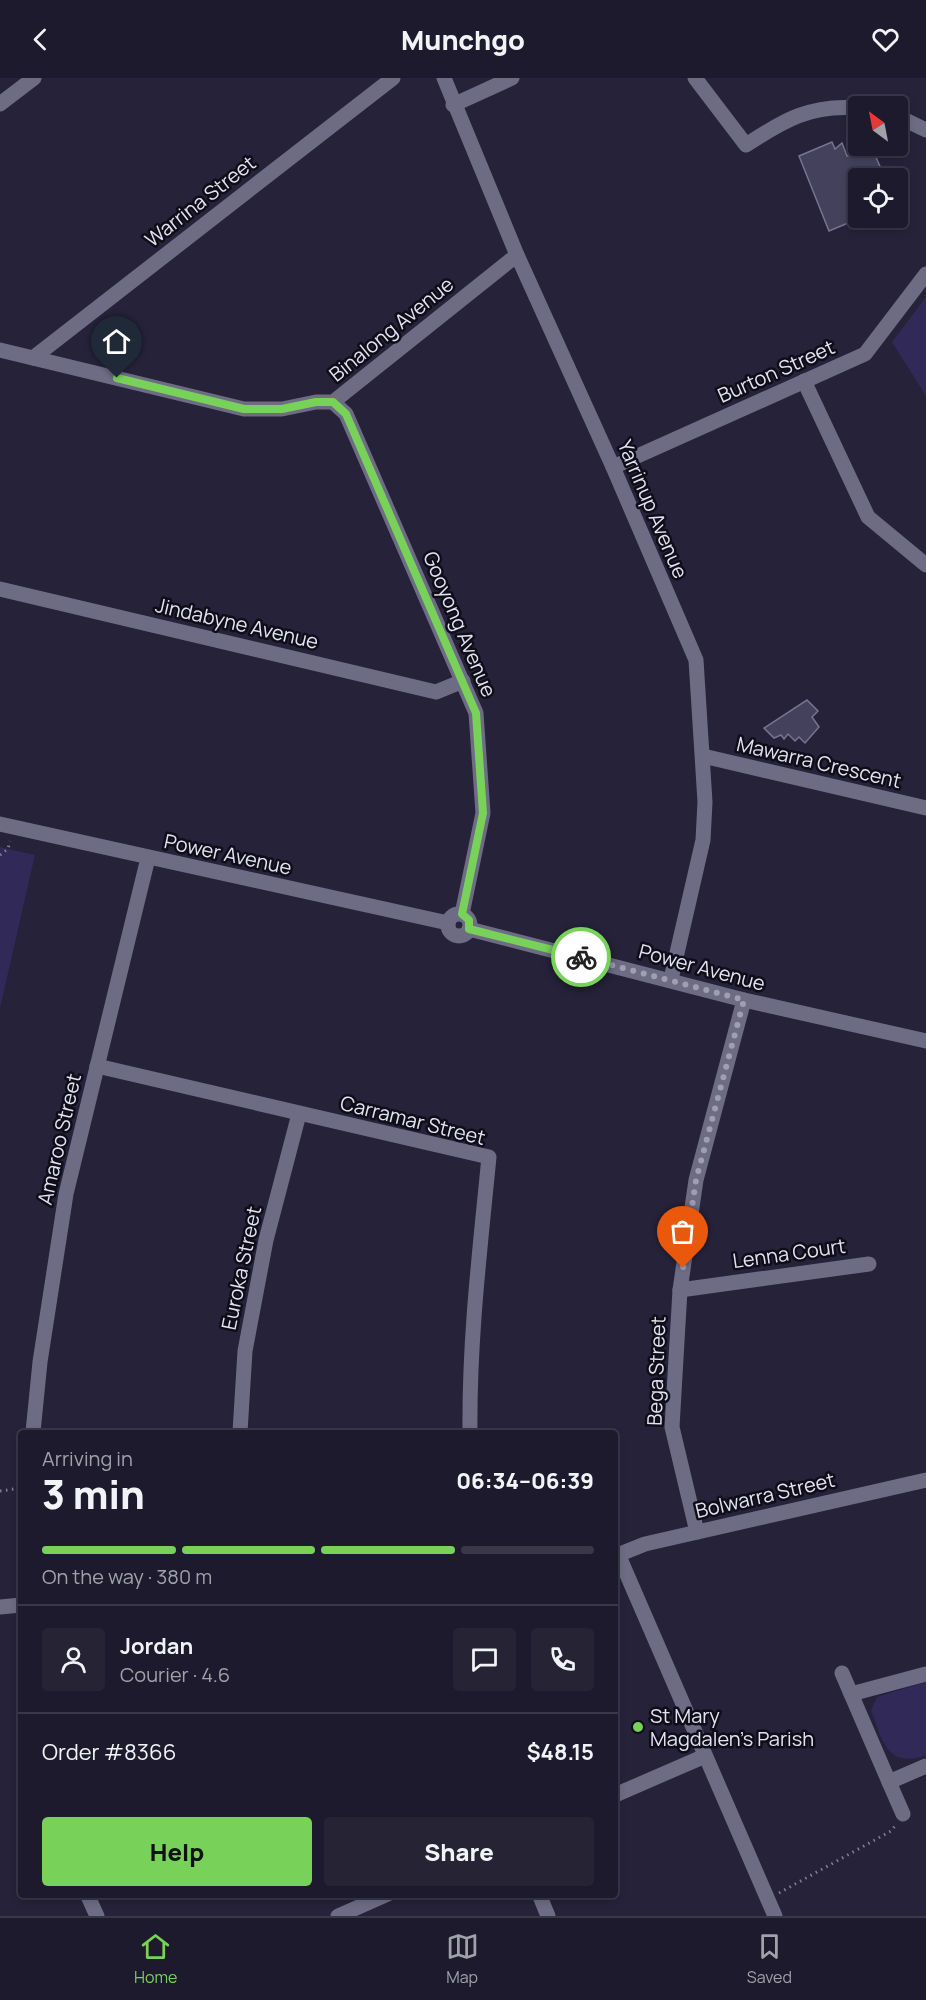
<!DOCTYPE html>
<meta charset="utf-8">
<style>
:root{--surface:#1c1a2c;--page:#252334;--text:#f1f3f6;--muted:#a0a1a9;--line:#3a3848;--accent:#78d259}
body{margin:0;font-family:Manrope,sans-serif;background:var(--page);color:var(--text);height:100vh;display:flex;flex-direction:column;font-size:22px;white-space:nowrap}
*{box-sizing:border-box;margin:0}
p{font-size:20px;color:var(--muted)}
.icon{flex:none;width:33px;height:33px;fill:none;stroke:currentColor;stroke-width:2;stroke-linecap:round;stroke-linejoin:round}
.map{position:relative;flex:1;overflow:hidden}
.drawer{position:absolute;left:18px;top:1352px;width:600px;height:468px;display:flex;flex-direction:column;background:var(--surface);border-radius:6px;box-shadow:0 3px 9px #0003,0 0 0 2px var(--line)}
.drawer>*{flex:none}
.needle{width:39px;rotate:328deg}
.fabs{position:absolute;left:848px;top:18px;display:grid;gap:12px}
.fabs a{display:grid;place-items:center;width:60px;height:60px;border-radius:6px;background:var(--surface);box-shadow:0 3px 9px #0003,0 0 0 2px var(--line);font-size:30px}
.pin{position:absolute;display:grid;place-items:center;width:51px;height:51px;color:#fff;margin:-62px -26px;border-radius:50% 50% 50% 0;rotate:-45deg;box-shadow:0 0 6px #0007}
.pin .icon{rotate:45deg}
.courier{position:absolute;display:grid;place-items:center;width:60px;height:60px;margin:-30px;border:4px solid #78d259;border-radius:50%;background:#fff;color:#222;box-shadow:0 2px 8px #0007}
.headline em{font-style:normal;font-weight:800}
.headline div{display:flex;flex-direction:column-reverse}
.headline{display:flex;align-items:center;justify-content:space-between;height:102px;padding:0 24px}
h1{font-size:39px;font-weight:800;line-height:45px}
.bar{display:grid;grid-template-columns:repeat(4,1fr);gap:9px 6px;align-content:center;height:72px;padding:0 24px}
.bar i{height:8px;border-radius:4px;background:var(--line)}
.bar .current{background:var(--accent)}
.bar p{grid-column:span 4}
.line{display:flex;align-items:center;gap:15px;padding:0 24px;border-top:2px solid var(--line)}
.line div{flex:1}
.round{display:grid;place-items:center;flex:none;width:63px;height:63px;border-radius:6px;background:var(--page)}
.primary-button{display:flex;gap:12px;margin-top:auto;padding:12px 24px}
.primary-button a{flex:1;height:69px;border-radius:6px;background:var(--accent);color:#111;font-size:24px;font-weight:800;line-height:69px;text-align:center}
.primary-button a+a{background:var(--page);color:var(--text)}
header{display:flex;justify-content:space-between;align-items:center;height:78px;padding:0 24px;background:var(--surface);font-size:27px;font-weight:800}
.menu{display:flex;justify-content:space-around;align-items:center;height:84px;border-top:2px solid var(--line);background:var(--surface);font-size:16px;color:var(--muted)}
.menu a{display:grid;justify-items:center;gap:3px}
.menu .current{color:var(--accent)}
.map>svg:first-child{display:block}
.green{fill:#312957}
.building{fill:#44415c;stroke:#767491;stroke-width:1.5}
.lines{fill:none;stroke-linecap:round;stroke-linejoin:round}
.path{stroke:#817f94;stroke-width:3;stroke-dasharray:1.5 4.5;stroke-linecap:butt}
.minor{stroke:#6e6c85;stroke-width:15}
.done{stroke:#a09fb2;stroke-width:6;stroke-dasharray:0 10.8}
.route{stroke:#78d259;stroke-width:8}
.poi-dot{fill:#78d259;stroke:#0e0d18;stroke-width:2}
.labels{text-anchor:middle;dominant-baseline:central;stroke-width:5;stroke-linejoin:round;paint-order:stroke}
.street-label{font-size:20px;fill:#e3e2f3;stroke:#0e0d18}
.poi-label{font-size:20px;fill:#e3e2f3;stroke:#0e0d18;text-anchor:start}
</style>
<header><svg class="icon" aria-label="back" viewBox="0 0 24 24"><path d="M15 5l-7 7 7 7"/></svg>Munchgo<svg class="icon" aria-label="heart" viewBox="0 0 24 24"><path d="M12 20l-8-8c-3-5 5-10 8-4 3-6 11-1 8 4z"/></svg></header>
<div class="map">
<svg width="926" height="1838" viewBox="0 0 926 1838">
<rect width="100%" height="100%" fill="#25223a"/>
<g class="green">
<polygon points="926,219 926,318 892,264"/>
<polygon points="0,769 35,777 0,930"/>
<path d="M926 1604V1677C887 1692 882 1661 871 1632L877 1619Z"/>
</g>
<g class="building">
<polygon points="832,64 835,71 842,65 847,78 871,68 882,93 867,100 858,100 858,104 847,109 860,140 829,153 799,78"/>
<polygon points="807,622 818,633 812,639 819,649 805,665 799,659 795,663 788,656 784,661 781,657 774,660 764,650"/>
</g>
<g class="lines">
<g class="path">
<polyline points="0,777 8,771 10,763"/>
<polyline points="0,1413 21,1410"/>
<polyline points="779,1815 891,1753 895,1748"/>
</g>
<g class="minor">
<polyline points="444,0 517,177 613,389 696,582 705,724 703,762 671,901"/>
<path d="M695 0 746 67C784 42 811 26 858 30"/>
<polyline points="0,26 34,0"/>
<polyline points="453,27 512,0"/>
<polyline points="897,38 926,52"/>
<polyline points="0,272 244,331 282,331 316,324 333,324 517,177"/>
<polyline points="33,280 393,0"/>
<polyline points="804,303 868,439 926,487"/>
<polyline points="333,324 346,336 476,635 483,735 462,836"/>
<polyline points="613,389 865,276 926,196"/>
<polyline points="0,511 436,614 463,603"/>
<polyline points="703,678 926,730"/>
<polyline points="0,746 448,845"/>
<circle cx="459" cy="847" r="11"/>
<polyline points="469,851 744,922 926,963"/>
<path d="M97 988 489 1079C480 1171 469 1262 470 1354"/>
<polyline points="680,1212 869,1186"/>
<polyline points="33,1354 40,1284 66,1116 148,780"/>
<polyline points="240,1354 245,1273 266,1162 299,1036"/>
<polyline points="697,1454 672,1349 680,1212 696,1102 744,922"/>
<polyline points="618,1476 775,1838"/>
<polyline points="615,1478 645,1466 926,1402"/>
<polyline points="0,1529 21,1527"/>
<polyline points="842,1595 889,1704"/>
<polyline points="851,1616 926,1596"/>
<polyline points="615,1717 705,1678"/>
<polyline points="903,1736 889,1704 926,1688"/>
<polyline points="87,1816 97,1838"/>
<polyline points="539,1816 548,1838"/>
<polyline points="338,1838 388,1816"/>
</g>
</g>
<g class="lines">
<polyline class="done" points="581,879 744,922 696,1102 683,1190"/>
<polyline class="route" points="117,300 244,331 282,331 316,324 333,324 346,336 476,635 483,735 462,836 469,842 469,851 581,879"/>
</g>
<circle class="poi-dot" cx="638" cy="1649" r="6"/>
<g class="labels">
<g class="street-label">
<text transform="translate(200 123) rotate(-38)">Warrina Street</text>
<text transform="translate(391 251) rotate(-39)">Binalong Avenue</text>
<text transform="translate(776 293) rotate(-24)">Burton Street</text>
<text transform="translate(653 431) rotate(67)">Yarrinup Avenue</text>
<text transform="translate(237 545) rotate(13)">Jindabyne Avenue</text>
<text transform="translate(460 546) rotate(67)">Gooyong Avenue</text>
<text transform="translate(819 684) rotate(13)">Mawarra Crescent</text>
<text transform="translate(228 776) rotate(12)">Power Avenue</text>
<text transform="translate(702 889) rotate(15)">Power Avenue</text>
<text transform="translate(413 1042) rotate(14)">Carramar Street</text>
<text transform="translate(59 1061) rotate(-77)">Amaroo Street</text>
<text transform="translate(789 1175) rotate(-8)">Lenna Court</text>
<text transform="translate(241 1190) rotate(-78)">Euroka Street</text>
<text transform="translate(656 1293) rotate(-88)">Bega Street</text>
<text transform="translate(765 1417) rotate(-13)">Bolwarra Street</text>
</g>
<g class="poi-label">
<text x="650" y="1637">St Mary<tspan x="650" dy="23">Magdalen's Parish</tspan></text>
</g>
</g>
</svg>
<div class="fabs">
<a><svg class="needle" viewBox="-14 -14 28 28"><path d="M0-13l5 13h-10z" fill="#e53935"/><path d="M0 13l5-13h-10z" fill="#a0a1a9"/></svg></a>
<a><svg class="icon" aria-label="locate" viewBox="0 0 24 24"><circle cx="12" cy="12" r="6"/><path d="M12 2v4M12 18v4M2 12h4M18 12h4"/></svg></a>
</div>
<div class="pin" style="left:683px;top:1190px;background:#ea580c"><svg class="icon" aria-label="bag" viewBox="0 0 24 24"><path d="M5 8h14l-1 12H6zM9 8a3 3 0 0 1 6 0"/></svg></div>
<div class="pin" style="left:117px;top:300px;background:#1f2937"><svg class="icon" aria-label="home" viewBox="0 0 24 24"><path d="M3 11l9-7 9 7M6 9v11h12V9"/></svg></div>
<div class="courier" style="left:581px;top:879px"><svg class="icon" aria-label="bike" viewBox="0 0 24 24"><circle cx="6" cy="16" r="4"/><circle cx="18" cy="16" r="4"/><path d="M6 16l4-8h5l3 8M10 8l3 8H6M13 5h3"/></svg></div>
<section class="drawer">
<div class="headline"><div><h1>3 min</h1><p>Arriving in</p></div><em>06:34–06:39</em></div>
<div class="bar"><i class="current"></i><i class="current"></i><i class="current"></i><i></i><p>On the way · 380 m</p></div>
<div class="line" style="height:108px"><a class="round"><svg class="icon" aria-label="person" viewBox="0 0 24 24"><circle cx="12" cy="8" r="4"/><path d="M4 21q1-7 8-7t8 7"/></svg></a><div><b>Jordan</b><p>Courier · 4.6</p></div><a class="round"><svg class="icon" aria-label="chat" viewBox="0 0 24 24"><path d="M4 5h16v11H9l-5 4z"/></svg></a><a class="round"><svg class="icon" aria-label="phone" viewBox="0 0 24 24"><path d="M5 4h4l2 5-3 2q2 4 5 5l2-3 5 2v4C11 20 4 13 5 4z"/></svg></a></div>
<div class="line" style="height:78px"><div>Order #8366</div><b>$48.15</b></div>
<div class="primary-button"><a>Help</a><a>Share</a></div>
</section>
</div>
<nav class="menu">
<a class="current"><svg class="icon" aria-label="home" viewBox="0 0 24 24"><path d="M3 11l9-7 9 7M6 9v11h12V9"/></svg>Home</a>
<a><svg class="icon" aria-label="map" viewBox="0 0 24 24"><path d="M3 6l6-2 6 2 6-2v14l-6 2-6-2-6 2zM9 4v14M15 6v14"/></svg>Map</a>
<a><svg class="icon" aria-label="saved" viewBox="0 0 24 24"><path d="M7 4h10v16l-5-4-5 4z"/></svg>Saved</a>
</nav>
